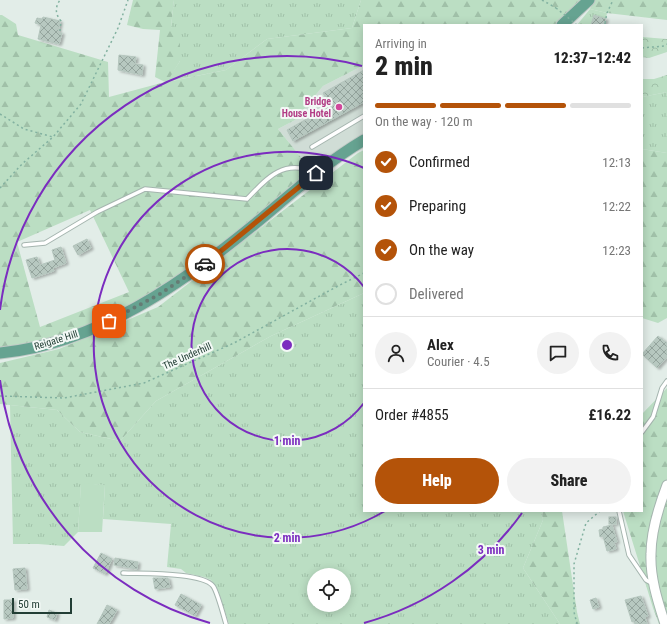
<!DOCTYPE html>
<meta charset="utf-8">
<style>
:root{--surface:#fff;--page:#f2f2f2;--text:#222;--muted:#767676;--line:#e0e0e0;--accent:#b45309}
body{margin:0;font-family:"Roboto Condensed",sans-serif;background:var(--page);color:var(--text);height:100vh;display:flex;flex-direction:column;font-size:15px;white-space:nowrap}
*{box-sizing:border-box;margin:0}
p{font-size:13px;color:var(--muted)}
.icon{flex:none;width:22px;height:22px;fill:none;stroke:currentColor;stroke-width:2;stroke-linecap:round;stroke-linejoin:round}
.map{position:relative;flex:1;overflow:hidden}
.side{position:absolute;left:363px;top:24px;width:280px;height:488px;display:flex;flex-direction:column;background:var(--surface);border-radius:0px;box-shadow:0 2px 10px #0003}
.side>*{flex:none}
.controls{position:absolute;left:307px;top:568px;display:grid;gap:8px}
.controls a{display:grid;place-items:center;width:44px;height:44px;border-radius:50%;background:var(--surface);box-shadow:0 2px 10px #0003;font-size:20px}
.scale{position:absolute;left:12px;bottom:10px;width:60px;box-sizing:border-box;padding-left:4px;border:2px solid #223e35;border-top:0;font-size:11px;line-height:14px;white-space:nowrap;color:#223e35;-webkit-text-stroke:3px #f3f9f6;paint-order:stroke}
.pin{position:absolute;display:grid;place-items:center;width:34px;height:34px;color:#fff;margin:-17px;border-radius:8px;box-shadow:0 2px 6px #0006}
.courier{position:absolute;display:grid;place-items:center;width:40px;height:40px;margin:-20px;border:3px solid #b45309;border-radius:50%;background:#fff;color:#222;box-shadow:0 1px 5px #0007}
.summary em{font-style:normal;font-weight:800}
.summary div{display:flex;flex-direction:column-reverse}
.summary{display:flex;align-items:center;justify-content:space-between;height:68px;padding:0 12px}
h1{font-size:26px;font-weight:800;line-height:30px}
.bar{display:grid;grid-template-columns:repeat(4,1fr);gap:6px 4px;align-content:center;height:48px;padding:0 12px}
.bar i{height:5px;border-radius:3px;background:var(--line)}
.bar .selected{background:var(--accent)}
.bar p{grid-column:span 4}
.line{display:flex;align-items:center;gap:10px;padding:0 12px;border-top:1px solid var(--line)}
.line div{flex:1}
.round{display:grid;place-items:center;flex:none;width:42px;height:42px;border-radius:21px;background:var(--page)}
ol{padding:0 12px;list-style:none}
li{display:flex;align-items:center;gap:12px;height:44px}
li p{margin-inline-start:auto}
li .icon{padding:4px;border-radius:50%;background:var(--accent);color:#fff;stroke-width:4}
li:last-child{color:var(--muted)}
li i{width:22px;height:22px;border:2px solid var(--line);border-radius:50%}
.primary-button{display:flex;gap:8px;margin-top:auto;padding:8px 12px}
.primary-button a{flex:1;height:46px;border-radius:24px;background:var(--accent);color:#fff;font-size:16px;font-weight:800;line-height:46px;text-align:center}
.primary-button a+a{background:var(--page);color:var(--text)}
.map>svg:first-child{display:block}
.built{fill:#d0ddd6}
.grass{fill:url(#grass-tufts);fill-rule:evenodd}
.forest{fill:url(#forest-firs);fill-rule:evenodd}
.park{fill:url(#park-crowns)}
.pitch{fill:#bbdec3}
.building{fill:url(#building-cross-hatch);stroke:#b5c6be;filter:url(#shadow)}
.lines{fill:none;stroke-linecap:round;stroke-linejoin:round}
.service-casing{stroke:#a5b5af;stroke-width:5.5}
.tertiary-casing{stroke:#a5b5af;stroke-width:11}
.primary-casing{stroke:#c1c9c6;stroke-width:13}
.path{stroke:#82b1a0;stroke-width:1.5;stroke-dasharray:2 3;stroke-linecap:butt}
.service{stroke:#fff;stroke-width:3.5}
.tertiary{stroke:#fff;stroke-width:9}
.primary{stroke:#66a391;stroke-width:11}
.path-bridge{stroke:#82b1a0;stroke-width:1.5;stroke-dasharray:2 3;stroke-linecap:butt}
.done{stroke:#657b74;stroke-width:4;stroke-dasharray:0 7.2}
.route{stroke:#b45309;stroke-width:5}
.ring{fill:none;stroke:#7b2cbf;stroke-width:2}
.hotel-dot{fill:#d1479c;stroke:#f3f9f6;stroke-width:1.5}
.labels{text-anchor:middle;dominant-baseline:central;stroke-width:4;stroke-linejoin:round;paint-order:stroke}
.hotel-label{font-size:10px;font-weight:bold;fill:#b23c85;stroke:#f3f9f6;text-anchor:end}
.street-label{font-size:10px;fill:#223e35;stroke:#f3f9f6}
.centre{fill:#7b2cbf;stroke:#f3f9f6;stroke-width:2}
.ring-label{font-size:12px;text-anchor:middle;font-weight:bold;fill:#7b2cbf;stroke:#f3f9f6;stroke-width:4;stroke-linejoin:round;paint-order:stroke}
</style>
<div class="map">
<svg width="667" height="624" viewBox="0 0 667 624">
<defs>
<pattern id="grass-tufts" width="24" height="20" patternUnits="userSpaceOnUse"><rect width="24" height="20" fill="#bbdec3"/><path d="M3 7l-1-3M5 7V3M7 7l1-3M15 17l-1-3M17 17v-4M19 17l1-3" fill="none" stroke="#a0c0a8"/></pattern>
<pattern id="forest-firs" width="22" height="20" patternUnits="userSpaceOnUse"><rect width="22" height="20" fill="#bbdec3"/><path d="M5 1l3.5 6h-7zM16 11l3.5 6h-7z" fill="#a0c0a8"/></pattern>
<pattern id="park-crowns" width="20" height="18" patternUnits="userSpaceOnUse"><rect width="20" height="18" fill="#bbdec3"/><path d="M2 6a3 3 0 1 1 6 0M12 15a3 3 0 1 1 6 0" fill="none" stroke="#a0c0a8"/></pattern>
<pattern id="building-cross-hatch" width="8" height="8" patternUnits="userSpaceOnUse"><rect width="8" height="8" fill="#b7c8c0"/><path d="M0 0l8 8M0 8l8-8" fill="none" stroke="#94a49d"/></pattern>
<filter id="shadow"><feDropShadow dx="2.5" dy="1.5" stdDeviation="1" flood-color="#0004"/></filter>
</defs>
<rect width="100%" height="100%" fill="#e2ede8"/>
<polygon class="built" points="364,65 364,140 316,173 308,166 278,129 295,120 323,86"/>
<g class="grass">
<polygon points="174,0 361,0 352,28 267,39 226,70 166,82 180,61 171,27"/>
<polygon points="590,9 607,13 606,19 594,15 591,25 577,25"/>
<polygon points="667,92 667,153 642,149 642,97"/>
<path d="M364 293V511H542L543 520 523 568 560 624H229L218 590 211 580 204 577 186 573 181 569 167 567 171 524 103 519 105 485 81 484 78 532 64 546 38 544H13L10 405 57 410 80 432 120 441 156 401 271 336ZM314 575H344V605H314Z"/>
</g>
<g class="forest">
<path d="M133 0H174L171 27 180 37V61L167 82 226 70 267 39 352 28 361 0H582L562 25H364V65L323 86 295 120 278 129 308 166 315 173 210 260 98 326 0 351V15H2L16 24 18 35 108 62 109 97 165 82 155 77 160 30 143 29 127 25ZM90 210 129 292 40 327 17 242Z"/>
<polygon points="594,0 667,0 667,20 607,13 590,9"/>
<polygon points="642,149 667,153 667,318 658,323 642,318"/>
<polygon points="364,150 364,293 271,336 156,401 120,441 80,432 57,410 0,404 0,363 59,349 158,307 358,153"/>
<polygon points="667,388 667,624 659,624 653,608 623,511 642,511 642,414"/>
<polygon points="542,511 562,511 577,612 580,624 560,624 523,568 543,520"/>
</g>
<g class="park">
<polygon points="642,37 667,39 667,52 649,58 642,57"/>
<polygon points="667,75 667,92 642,97 642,79 654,79"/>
</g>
<polygon class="pitch" points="81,483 105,485 102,532 78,532"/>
<g class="building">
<polygon points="594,15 606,19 604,25 591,25"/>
<polygon points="43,17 60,21 58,32 62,33 59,44 38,39 41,25 35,23 37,18 42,19"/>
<polygon points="119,55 136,57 135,64 143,65 142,75 118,70"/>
<polygon points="364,70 364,102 293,141 287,130 330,106 323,93"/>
<polygon points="87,239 91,248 78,255 73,246"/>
<polygon points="61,247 66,263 53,268 54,271 32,278 26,260 37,257 40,265 55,260 52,250"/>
<polygon points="658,336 667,343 667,357 657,368 642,354"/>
<rect x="609" y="517" width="7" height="7"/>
<polygon points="612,525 617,542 614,542 616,549 607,551 603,536 600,537 599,530 603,529 603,527"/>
<polygon points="101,553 112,559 105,574 93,568"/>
<polygon points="115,558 138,562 137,569 114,565"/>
<polygon points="25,568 27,589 15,590 13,569"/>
<polygon points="153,578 168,578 170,587 155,589"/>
<polygon points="181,594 201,605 195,616 175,605"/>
<polygon points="641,596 648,616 645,617 647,624 635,624 634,621 632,622 625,600"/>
<polygon points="596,598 599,607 593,609 590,600"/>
<polygon points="4,600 13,600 13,618 4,619"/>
<polygon points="107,605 117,610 109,624 97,624"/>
<polygon points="49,610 57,613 55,620 47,617"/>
</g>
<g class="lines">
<defs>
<g id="service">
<polyline points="312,147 364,116"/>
<path d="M24 245 45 243 97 212 145 189 247 199C267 178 283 159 314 172"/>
<polyline points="642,432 653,417 662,388 667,381"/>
<polyline points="619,511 629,555 646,580 653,584"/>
<path d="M123 573C141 574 202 572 213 586 217 591 224 617 226 624"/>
</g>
<path id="tertiary" d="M665 624C658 602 650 578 651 554 651 532 659 506 667 485"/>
<g id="primary">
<polyline points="562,25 589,0"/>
<path d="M0 353C97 344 183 283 256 223 291 194 325 163 364 140"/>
</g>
</defs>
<use href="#service" class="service-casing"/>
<use href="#tertiary" class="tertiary-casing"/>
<use href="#primary" class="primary-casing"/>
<g class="path">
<polyline points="542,0 556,8"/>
<polyline points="605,23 607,13 613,0"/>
<polyline points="605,25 605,23 607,25"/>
<path d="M60 31 61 21C55 14 55 7 60 0"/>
<polyline points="642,48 664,46 667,44"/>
<polyline points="0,114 24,129 53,137"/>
<polyline points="0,188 22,164 53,137 81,104 118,28 128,0"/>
<polyline points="0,396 64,398 144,383 234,343 336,287 364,273"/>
<polyline points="577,624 574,612 574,564 586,523 600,511"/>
</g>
<use href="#service" class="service"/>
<use href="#tertiary" class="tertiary"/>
<use href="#primary" class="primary"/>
<polyline class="path-bridge" points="556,8 577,25"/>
</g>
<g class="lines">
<polyline class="done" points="109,321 160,294 205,264"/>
<polyline class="route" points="205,264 316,173"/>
</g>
<g class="ring">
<path d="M364 403A96 96 0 1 1 364 287"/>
<path d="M385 511A193 193 0 1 1 364 168"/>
<path d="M522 513A289 289 0 0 1 364 623M210 623A289 289 0 0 1 0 380M0 310A289 289 0 0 1 362 66"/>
</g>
<circle class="hotel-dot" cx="339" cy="107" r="4"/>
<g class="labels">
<g class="hotel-label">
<text x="331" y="101">Bridge<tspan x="331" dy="12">House Hotel</tspan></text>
</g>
<g class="street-label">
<text transform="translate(56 340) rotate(-17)">Reigate Hill</text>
<text transform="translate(187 356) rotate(-24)">The Underhill</text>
</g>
</g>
<circle cx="287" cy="345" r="6" class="centre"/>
<g class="ring-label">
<text x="287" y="445">1 min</text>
<text x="287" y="542">2 min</text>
<text x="491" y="554">3 min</text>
</g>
</svg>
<div class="controls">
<a><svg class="icon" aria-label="locate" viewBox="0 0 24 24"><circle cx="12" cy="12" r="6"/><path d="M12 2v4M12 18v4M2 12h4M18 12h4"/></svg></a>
</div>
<div class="scale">50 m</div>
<div class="pin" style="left:109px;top:321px;background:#ea580c"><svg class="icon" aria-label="bag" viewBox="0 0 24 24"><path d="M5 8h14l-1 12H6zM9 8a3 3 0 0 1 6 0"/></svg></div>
<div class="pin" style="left:316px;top:173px;background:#1f2937"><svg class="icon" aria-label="home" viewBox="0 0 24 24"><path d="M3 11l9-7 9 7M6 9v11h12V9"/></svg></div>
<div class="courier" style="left:205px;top:264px"><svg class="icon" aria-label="car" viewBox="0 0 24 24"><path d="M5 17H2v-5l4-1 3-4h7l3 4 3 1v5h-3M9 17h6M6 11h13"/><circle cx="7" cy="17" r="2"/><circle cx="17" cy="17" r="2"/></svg></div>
<section class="side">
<div class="summary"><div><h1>2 min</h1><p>Arriving in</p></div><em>12:37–12:42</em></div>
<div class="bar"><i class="selected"></i><i class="selected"></i><i class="selected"></i><i></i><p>On the way · 120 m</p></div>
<ol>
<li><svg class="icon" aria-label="check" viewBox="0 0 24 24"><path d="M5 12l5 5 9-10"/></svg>Confirmed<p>12:13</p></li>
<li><svg class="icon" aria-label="check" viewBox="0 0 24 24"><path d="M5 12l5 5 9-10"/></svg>Preparing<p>12:22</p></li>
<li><svg class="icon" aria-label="check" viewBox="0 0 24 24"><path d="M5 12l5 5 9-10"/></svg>On the way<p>12:23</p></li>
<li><i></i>Delivered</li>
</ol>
<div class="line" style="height:72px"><a class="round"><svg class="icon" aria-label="person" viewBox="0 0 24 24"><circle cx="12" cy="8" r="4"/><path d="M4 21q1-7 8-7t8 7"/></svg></a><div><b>Alex</b><p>Courier · 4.5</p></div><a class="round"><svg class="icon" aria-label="chat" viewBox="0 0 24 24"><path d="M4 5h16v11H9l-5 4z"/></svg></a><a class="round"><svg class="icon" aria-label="phone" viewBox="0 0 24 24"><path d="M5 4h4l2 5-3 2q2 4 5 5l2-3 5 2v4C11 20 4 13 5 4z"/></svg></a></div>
<div class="line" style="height:52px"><div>Order #4855</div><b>£16.22</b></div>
<div class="primary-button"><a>Help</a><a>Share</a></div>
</section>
</div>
